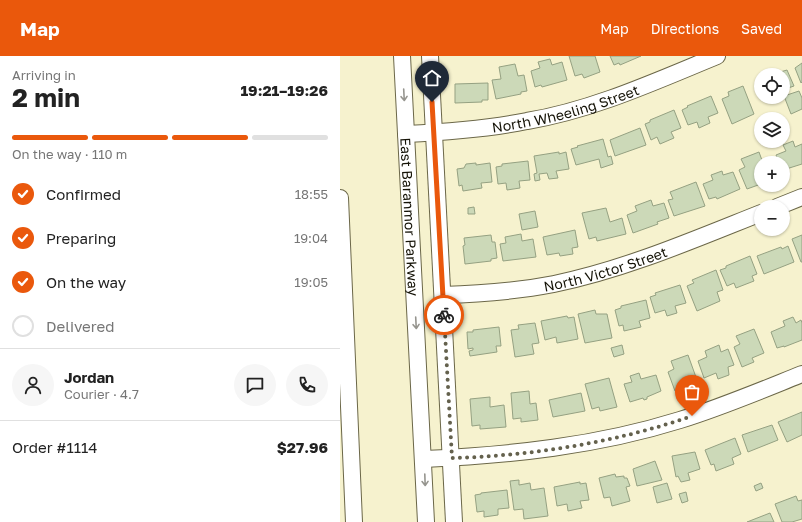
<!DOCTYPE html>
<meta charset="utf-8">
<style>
:root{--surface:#fff;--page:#f6f6f6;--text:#222;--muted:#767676;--line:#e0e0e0;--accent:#ea580c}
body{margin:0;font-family:"Golos Text",sans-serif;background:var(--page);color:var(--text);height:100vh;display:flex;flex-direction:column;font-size:15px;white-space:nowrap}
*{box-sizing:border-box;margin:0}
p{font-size:13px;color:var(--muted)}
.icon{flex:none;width:22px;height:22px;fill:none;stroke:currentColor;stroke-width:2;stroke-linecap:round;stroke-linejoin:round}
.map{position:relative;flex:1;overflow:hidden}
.details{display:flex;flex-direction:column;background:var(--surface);width:340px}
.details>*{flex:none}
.buttons{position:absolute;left:414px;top:12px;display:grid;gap:8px}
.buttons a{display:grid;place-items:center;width:36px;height:36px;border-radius:50%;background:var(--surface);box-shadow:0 1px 3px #0004;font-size:20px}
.pin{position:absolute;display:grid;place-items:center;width:34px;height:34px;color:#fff;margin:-41px -17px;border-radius:50% 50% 50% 0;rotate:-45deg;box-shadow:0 0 4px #0007}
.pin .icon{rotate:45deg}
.courier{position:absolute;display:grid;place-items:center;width:40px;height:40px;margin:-20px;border:3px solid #ea580c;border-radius:50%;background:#fff;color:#222;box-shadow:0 1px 5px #0007}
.overview em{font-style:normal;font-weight:700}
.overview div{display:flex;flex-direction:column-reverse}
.overview{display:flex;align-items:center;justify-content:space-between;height:68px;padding:0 12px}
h1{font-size:26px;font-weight:700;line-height:30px}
.bar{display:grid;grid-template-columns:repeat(4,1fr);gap:6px 4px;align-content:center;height:48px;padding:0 12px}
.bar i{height:5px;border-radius:3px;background:var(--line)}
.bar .active{background:var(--accent)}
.bar p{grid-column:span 4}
.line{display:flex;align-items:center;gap:10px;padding:0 12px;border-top:1px solid var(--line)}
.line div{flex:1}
.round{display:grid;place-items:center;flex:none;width:42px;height:42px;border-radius:21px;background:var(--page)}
ol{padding:0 12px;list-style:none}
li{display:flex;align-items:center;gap:12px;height:44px}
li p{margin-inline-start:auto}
li .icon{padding:4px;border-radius:50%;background:var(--accent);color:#fff;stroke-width:4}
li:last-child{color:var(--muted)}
li i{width:22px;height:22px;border:2px solid var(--line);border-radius:50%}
header{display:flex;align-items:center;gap:24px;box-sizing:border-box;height:56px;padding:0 20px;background:var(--accent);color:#fff}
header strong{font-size:19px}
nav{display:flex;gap:22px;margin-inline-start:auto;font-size:14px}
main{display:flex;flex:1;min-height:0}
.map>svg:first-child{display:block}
.building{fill:#ccd9b8;stroke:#95a182}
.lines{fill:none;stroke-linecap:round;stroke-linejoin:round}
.minor-casing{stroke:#6b6748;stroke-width:18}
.minor{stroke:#fff;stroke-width:16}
.oneway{stroke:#96958f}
.done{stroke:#64614d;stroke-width:4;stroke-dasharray:0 7.2}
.route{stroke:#ea580c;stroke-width:5}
.labels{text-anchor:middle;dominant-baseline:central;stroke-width:3.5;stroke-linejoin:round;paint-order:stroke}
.street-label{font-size:14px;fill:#151307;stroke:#f6f2ce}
</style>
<header>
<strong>Map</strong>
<nav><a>Map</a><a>Directions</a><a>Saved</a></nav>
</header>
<main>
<section class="details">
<div class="overview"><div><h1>2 min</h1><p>Arriving in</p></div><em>19:21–19:26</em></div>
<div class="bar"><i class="active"></i><i class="active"></i><i class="active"></i><i></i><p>On the way · 110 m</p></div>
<ol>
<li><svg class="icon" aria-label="check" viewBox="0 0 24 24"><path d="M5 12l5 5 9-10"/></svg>Confirmed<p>18:55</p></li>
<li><svg class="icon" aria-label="check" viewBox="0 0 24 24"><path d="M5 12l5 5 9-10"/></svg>Preparing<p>19:04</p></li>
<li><svg class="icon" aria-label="check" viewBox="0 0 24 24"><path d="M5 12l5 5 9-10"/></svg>On the way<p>19:05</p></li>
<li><i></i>Delivered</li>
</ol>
<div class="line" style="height:72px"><a class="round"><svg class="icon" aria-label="person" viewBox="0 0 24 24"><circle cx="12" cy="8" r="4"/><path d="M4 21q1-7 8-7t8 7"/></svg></a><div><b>Jordan</b><p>Courier · 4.7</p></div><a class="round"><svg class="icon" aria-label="chat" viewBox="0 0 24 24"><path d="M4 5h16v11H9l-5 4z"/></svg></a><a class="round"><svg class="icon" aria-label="phone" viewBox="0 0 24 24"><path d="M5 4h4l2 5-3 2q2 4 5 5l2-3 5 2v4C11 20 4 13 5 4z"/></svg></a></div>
<div class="line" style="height:52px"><div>Order #1114</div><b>$27.96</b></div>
</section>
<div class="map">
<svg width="462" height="466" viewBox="0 0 462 466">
<rect width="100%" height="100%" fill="#f6f2ce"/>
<g class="building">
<polygon points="229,0 255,0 260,16 244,22 242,18 235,20"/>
<polygon points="270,0 301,0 280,9 279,7 274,9"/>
<polygon points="210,3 212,9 222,6 227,24 202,31 201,29 195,31 191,15 200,12 198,6"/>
<polygon points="462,7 462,26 461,27 455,12"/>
<polygon points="175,8 178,20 184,19 187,35 181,36 181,38 156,43 152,24 161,23 159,11"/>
<polygon points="447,14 454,30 445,33 447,39 443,40 443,19 430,19"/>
<polygon points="148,27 148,44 142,44 142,46 115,47 115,28"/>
<polygon points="403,30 414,58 392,68 382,43 389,40 388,36"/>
<polygon points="459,35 462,42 462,53 451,58 444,40"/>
<polygon points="371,40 378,57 368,61 370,67 359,72 357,66 348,69 342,54 348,51 347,50"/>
<polygon points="334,54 341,72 331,76 334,82 320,88 317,81 311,84 305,68 310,66 310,64"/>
<polygon points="300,72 306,89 275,100 270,84"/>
<polygon points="263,83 268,101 271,100 273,108 261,112 259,103 236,109 231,93 238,91 237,90"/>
<polygon points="453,85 455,91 462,88 462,108 443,114 443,107 439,107 436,99 446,95 443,89"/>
<polygon points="219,96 219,98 226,96 229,113 216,115 218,122 209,123 207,117 199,118 200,124 195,125 194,118 197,117 194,100"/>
<polygon points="419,96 423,107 421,107 421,128 407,133 399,114 405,111 401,103"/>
<polygon points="188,105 190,124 179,125 180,132 167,134 166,127 158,128 156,111 162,110 162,108"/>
<polygon points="136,107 136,109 150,107 152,126 141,127 142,132 123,135 122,129 119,130 117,113 124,112 126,108"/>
<polygon points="382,115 383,119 393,116 400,133 377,143 376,141 369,143 363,128 373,124 371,119"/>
<polygon points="356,126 365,150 334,160 328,144 333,143 330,136"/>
<polygon points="311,144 313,150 324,147 329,162 317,166 318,168 293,177 287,159 297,155 295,150"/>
<polygon points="134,151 135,158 128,158 128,152"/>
<polygon points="266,152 270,166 282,162 286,178 257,185 256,181 249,183 242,157"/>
<polygon points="195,155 198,171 182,174 179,158"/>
<polygon points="235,174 238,191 232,192 233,198 220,200 219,197 207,199 203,181"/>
<polygon points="181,178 182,185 193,183 196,201 163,205 160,188 166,187 165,181"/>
<polygon points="151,179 152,186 155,186 157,202 151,203 151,205 125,208 123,190 125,189 124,182"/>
<polygon points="462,179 462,206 461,206 452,183"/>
<polygon points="448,190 454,206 424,218 417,200 441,191 442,193"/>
<polygon points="410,200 417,218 412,220 414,225 396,232 394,227 387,230 380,214 386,212 386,210"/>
<polygon points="376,214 383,234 377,236 380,245 357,255 347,230 354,227 352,224"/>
<polygon points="340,229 346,247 335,250 337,257 327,260 325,254 315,257 310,241 316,239 315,237"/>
<polygon points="306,244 310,262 299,265 301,271 284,275 283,269 279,270 275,254 281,252 281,250"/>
<polygon points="255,254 256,258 267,258 272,282 245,287 238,258"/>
<polygon points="227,260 228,262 234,261 238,283 217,287 216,281 205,284 201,265"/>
<polygon points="453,261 456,267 461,264 462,267 462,284 444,291 444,290 437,292 431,276 445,270 443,265"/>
<polygon points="195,267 199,287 192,288 194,298 175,301 171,274 179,273 178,269"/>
<polygon points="159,271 161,290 156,290 157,296 130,300 129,295 133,294 133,292 128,293 127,276 133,276 133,274"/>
<polygon points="414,273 424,297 412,302 414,306 402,311 394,291 400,288 396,280"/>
<polygon points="282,289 284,298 274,301 271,292"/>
<polygon points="379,289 381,296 388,293 394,309 388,311 389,319 378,323 376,317 364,322 358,305 367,301 365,295"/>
<polygon points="348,299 357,324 350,327 351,330 335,335 328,316 334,313 331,305"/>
<polygon points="299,317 301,323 316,319 321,335 307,341 307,343 304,344 303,342 290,346 284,328 292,326 290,320"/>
<polygon points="269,322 277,351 260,355 259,351 252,353 245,328"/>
<polygon points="189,335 190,348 196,347 198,364 181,366 181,362 173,363 171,337"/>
<polygon points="241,337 245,355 213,361 209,344"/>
<polygon points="150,341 150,351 164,349 166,371 140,373 140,369 132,370 130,343"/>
<polygon points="462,356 462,379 447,386 438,366"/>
<polygon points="432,369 438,384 408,396 402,379"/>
<polygon points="395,382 401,398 392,402 394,408 376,415 374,408 371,409 365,394"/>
<polygon points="355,396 360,413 348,417 350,424 341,426 338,420 336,421 332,400"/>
<polygon points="315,405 322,424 297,430 293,413"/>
<polygon points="275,418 276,421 284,420 284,422 287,422 290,430 286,431 290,445 272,450 270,441 264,442 259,422"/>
<polygon points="179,424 179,429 190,427 191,434 204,432 208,460 184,463 183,453 174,454 170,425"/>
<polygon points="240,426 240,428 246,427 249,444 240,445 242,452 228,455 227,448 217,450 214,431"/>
<polygon points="327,427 332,443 317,447 313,431"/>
<polygon points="421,427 423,432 416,435 414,430"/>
<polygon points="167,434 169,452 158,453 158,459 144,461 144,455 137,456 135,439 141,438 141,437"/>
<polygon points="346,436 348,445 342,447 339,438"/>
<polygon points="456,440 458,445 462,444 462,463 452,466 442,466 435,448"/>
<polygon points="430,457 434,466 407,466"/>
</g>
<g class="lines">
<defs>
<g id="minor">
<path id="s1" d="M62 0 86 466"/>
<polyline points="90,0 114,466"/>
<path id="s2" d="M66 78C106 76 147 73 187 65 253 54 316 25 377 0"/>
<polyline points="0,142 14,466"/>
<polyline points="437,151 462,141"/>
<path id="s3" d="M103 239C140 238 178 235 214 228 286 213 353 184 421 157"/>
<path d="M84 403C171 399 257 390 340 364 382 351 422 334 462 318"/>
</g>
</defs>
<use href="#minor" class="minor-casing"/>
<use href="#minor" class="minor"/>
</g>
<defs><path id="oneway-shaft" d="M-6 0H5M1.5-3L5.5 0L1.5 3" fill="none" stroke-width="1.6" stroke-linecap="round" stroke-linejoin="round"/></defs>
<g class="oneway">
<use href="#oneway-shaft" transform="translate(64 39) rotate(87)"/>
<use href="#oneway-shaft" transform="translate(76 267) rotate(87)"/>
<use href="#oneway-shaft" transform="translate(85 424) rotate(88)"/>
</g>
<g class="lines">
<path class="done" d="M104 259 112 402C191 400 278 386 352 360"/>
<polyline class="route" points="92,46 104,259"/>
</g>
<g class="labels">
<g class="street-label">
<text stroke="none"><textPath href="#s2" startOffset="162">North Wheeling Street</textPath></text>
<text stroke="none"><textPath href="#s1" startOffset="161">East Baranmor Parkway</textPath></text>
<text stroke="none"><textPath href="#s3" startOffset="165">North Victor Street</textPath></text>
</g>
</g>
</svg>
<div class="buttons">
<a><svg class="icon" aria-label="locate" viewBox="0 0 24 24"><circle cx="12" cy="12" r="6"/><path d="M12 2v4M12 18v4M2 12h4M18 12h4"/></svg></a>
<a><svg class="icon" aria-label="layers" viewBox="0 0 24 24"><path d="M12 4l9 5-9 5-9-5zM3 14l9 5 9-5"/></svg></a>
<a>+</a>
<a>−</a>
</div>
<div class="pin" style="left:352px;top:360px;background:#ea580c"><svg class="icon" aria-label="bag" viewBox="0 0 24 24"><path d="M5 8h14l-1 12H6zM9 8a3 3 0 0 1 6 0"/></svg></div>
<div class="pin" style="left:92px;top:46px;background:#1f2937"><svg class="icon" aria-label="home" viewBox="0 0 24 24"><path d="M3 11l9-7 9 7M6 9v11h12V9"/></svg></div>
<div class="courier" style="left:104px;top:259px"><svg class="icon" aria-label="bike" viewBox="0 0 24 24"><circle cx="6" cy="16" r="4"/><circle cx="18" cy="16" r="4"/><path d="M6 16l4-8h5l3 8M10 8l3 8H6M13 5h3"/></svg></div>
</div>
</main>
